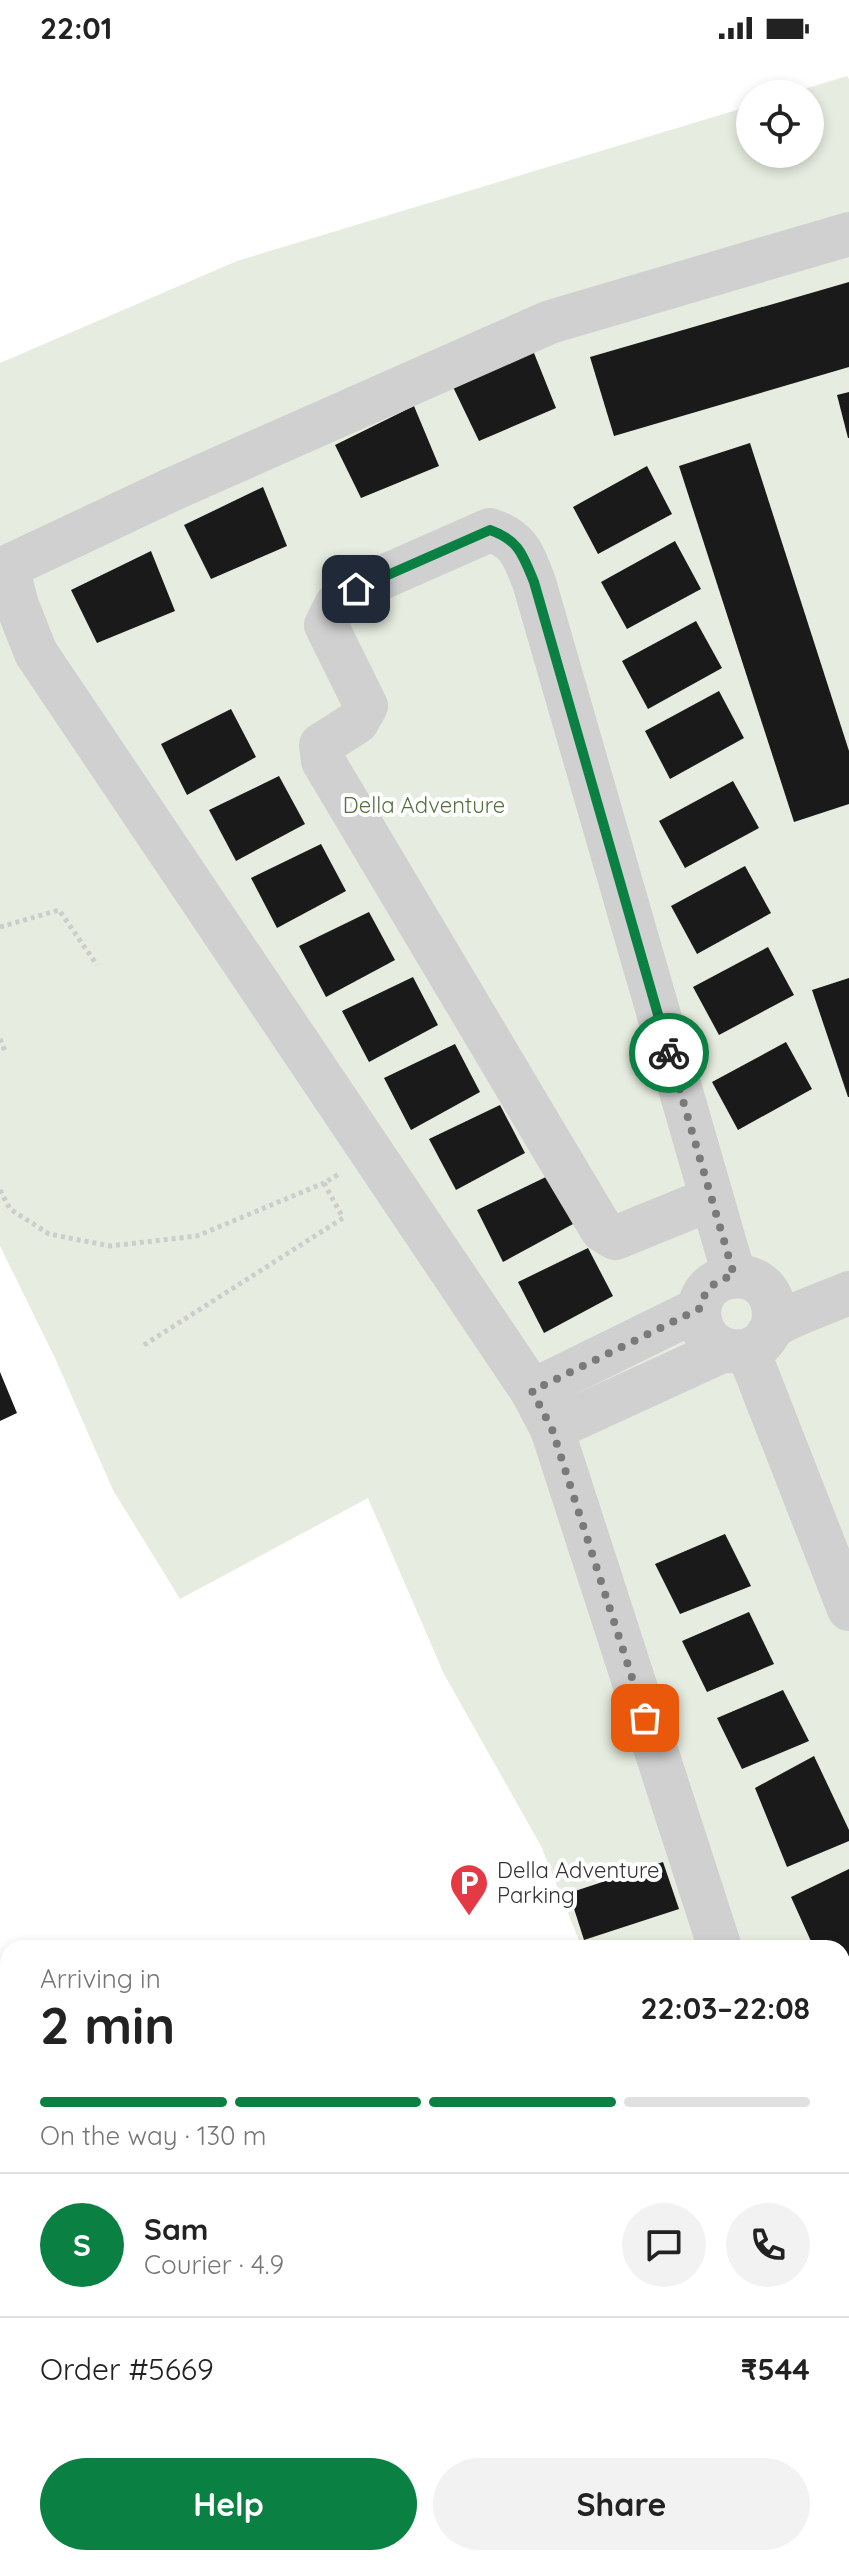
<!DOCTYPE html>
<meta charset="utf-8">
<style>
:root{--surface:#fff;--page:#f2f2f2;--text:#222;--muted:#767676;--line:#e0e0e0;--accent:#0b8043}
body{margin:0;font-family:Quicksand,sans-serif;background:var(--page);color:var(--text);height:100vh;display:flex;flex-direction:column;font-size:30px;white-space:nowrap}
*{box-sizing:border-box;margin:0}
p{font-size:26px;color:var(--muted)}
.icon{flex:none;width:44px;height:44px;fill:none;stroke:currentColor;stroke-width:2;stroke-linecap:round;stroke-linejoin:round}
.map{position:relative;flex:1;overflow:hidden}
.details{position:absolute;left:0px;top:1884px;width:850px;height:626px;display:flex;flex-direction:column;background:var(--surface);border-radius:24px 24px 0 0;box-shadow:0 4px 12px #0003}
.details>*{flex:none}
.tools{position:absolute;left:736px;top:24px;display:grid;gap:16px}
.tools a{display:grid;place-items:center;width:88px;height:88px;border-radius:50%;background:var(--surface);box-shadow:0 4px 12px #0003;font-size:40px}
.pin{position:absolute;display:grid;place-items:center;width:68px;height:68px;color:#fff;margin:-34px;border-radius:16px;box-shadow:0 4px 12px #0006}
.courier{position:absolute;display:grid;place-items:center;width:80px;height:80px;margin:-40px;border:6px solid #0b8043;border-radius:50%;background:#fff;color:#222;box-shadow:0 2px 10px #0007}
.overview em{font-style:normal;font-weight:700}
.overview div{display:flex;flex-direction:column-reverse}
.overview{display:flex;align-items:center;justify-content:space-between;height:136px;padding:0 40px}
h1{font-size:52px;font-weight:700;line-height:60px}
.bar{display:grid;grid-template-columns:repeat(4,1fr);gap:12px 8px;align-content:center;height:96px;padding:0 40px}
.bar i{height:10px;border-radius:6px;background:var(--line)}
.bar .on{background:var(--accent)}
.bar p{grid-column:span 4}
.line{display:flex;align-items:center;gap:20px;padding:0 40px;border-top:2px solid var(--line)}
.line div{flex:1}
.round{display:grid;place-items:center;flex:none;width:84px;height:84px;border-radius:42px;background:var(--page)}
.action{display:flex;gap:16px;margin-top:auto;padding:16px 40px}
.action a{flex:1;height:92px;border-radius:48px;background:var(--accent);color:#fff;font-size:32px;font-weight:700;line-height:92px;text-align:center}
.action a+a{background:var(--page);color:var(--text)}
.status{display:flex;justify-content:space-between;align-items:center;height:56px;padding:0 40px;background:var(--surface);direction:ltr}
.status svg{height:22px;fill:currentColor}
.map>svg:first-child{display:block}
.green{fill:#e6ecdf}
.building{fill:#1a1a1a}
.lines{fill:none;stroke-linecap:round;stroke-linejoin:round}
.path{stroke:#cdcdcd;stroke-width:5;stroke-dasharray:4 4;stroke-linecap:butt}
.minor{stroke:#d0d0d0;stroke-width:44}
.done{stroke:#7a7a7a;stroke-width:8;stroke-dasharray:0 14.4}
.route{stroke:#0b8043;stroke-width:10}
.labels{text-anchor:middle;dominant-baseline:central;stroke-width:8;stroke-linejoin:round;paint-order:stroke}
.park-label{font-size:22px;fill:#56703f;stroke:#fff}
.poi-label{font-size:22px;fill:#333;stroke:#fff;text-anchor:start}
</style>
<div class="status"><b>22:01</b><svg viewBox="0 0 49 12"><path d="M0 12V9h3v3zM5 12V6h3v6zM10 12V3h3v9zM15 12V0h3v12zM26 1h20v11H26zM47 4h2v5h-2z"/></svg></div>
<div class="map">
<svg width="849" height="2509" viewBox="0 0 849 2509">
<rect width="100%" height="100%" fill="#fff"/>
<polygon class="green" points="847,20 849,23 849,2182 842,2183 842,1892 582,1892 541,1790 444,1618 368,1442 180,1543 113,1434 55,1302 0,1190 0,307 237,205 750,50 750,98 810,98 810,38 788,38"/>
<g class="building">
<polygon points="849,226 849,311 614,380 590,301"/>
<polygon points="532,292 556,352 479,385 453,331"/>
<polygon points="849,336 849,382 848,382 837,339"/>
<polygon points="414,350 439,410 361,442 335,389"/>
<polygon points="750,387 849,695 849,748 794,766 679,410"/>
<polygon points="647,410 672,458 598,498 573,451"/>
<polygon points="263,431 287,490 211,523 184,469"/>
<polygon points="675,485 701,533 627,573 601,526"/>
<polygon points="151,495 175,555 97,587 71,534"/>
<polygon points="696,565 722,612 648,653 622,605"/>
<polygon points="719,635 744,682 670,723 645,675"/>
<polygon points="231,653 256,701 187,739 161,688"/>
<polygon points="279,720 305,768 236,805 209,754"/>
<polygon points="733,725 759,772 685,812 659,765"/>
<polygon points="321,788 346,835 277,872 251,822"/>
<polygon points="745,810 771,857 697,898 671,850"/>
<polygon points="369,856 395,904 326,941 299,890"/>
<polygon points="768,891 794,939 719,979 693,931"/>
<polygon points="413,921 438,969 369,1006 342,955"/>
<polygon points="849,922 849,1041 848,1041 812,934"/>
<polygon points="786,986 812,1033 738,1074 712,1026"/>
<polygon points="455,988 480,1036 411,1074 384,1022"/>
<polygon points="500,1049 525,1097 456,1134 429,1083"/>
<polygon points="548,1120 573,1168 503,1206 477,1154"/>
<polygon points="588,1192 613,1240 544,1277 518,1226"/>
<polygon points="0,1316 17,1357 0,1365"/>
<polygon points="725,1478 751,1530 680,1558 655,1508"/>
<polygon points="749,1556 774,1608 707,1636 682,1585"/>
<polygon points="783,1634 809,1685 742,1713 717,1662"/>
<polygon points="814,1700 849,1774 849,1785 787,1811 755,1732"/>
<polygon points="663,1806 679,1853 584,1884 569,1837"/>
<polygon points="849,1813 849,1900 842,1903 842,1892 814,1892 791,1841"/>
<polygon points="849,1938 849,1979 842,1964 842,1941"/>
<polygon points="842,2057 849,2074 849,2183 845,2185 842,2178"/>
<polygon points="223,2502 320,2502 322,2509 225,2509"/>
<polygon points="445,2502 476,2502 476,2503 446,2509"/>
</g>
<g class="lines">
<g class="path">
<polyline points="0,871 59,854 97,909"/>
<polyline points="0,983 5,995"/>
<polyline points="0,1134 10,1153 49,1178 110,1190 197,1180 324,1127"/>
<polyline points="144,1289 343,1162 324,1127 339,1118"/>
</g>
<g class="minor">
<path d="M711 1143 615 1182 602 1174 323 705 321 689 357 666 366 650 326 569 336 549 356 533 490 474C520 484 523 499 534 526L734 1219"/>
<path d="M773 1270C784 1199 685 1210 701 1268 707 1293 739 1304 760 1288 767 1283 769 1274 775 1269 790 1259 831 1245 849 1237"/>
<polyline points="748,1295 849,1553"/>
<polyline points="532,1335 699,1253"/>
<polyline points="552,1373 724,1294"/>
<polyline points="720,1892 552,1373 532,1335 36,597 17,549 7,511 175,432 550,266 849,178"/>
<polyline points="842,2221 849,2220"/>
<polyline points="0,2378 8,2377"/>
</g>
</g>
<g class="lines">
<path class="done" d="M645 1662 552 1373 532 1335 699 1253C705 1233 714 1225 734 1219L669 997"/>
<path class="route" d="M356 533 490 474C519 484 523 499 534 526L669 997"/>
</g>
<defs>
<symbol id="parking-pin" viewBox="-11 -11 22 30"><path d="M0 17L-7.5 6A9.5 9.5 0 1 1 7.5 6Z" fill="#e63946" stroke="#fff"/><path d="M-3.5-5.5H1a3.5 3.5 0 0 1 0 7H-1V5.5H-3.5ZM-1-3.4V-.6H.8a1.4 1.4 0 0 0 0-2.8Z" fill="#fff"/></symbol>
</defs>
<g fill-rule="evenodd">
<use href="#parking-pin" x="447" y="1805" width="44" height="60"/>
</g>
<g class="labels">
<g class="park-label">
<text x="424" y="749">Della Adventure</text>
</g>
<g class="poi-label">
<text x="497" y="1814">Della Adventure<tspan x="497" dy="25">Parking</tspan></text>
</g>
</g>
</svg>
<div class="tools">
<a><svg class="icon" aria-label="locate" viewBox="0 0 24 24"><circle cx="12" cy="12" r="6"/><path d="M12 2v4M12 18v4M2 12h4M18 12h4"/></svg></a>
</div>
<div class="pin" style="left:645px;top:1662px;background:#ea580c"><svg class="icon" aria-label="bag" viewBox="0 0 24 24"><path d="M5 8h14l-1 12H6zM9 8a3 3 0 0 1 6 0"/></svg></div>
<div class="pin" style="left:356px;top:533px;background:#1f2937"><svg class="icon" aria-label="home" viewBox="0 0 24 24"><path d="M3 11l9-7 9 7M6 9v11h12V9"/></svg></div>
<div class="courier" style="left:669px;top:997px"><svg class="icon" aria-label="bike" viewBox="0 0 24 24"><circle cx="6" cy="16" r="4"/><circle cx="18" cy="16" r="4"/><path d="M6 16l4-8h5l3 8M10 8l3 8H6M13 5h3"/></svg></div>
<section class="details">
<div class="overview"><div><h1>2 min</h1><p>Arriving in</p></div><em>22:03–22:08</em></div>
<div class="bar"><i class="on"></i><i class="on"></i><i class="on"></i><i></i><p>On the way · 130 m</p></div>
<div class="line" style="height:144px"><b class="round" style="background:var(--accent);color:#fff">S</b><div><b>Sam</b><p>Courier · 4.9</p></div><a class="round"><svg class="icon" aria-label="chat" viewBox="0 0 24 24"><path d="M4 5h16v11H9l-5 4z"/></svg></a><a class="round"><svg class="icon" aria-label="phone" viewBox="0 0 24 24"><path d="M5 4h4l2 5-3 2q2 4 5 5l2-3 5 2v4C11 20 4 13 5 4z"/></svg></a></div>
<div class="line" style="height:104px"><div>Order #5669</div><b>₹544</b></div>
<div class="action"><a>Help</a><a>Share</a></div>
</section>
</div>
